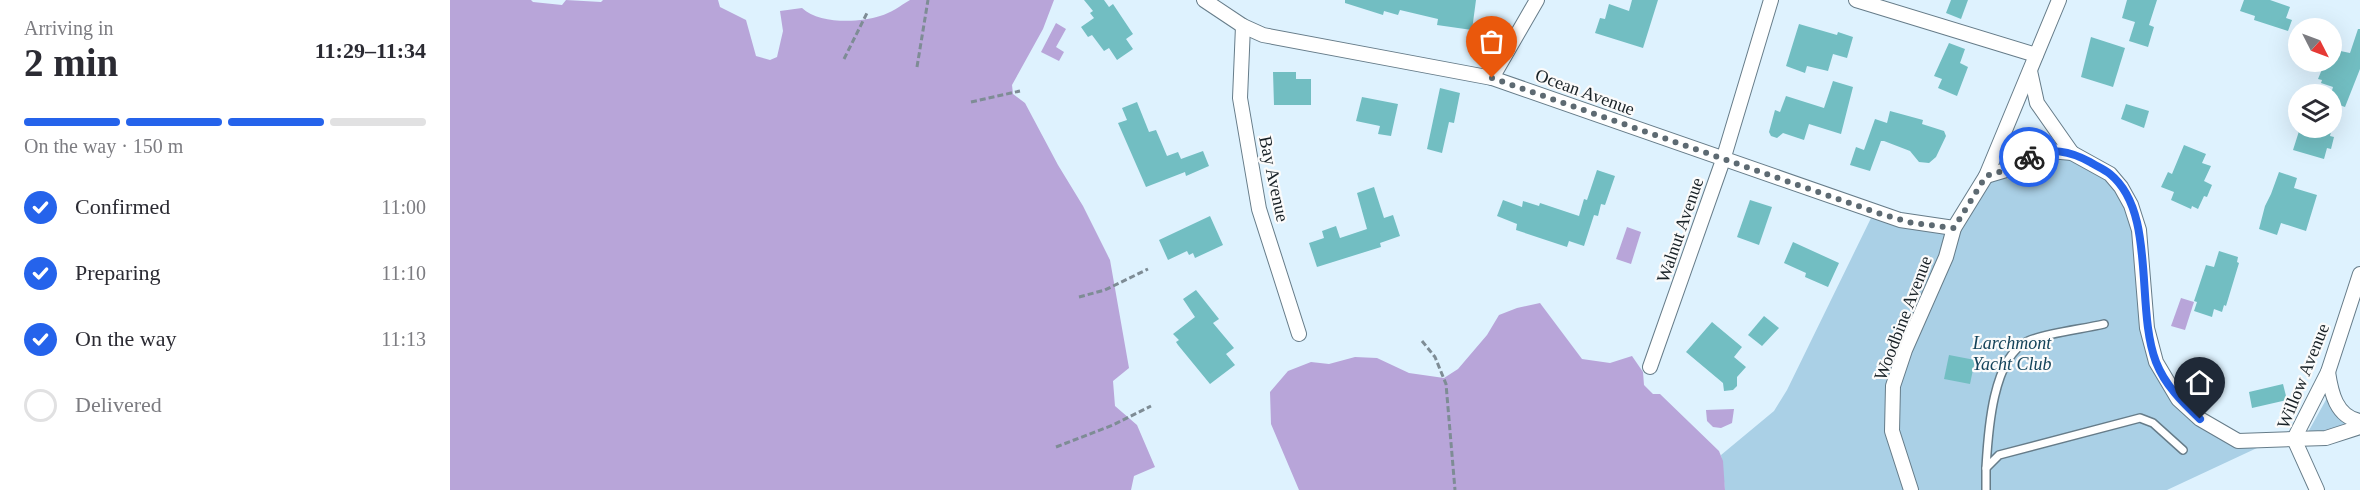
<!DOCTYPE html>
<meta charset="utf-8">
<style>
:root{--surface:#fff;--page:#f2f2f3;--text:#2b2b33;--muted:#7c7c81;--line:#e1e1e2;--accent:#2563eb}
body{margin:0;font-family:Georgia,serif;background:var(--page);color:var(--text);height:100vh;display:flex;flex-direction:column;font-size:22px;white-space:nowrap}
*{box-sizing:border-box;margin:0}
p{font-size:20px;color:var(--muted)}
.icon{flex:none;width:33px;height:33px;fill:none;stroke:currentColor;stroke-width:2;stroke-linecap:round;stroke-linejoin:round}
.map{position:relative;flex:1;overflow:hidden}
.drawer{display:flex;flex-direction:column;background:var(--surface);width:450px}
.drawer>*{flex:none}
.needle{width:39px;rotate:132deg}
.tools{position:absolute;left:1838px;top:18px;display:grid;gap:12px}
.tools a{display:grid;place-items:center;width:54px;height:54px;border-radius:50%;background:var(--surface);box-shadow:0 6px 24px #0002;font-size:30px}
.pin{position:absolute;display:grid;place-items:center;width:51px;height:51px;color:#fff;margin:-62px -26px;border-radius:50% 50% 50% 0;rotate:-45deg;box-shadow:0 0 6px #0007}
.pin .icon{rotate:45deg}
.courier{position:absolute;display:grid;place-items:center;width:60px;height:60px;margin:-30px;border:4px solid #2563eb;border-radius:50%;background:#fff;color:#222;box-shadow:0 2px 8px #0007}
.headline em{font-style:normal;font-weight:600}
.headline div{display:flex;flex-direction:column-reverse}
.headline{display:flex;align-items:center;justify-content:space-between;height:102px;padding:0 24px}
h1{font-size:39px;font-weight:600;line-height:45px}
.bar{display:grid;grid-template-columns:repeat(4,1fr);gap:9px 6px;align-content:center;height:72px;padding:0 24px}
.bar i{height:8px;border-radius:4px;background:var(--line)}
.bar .current{background:var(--accent)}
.bar p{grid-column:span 4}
ol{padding:0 24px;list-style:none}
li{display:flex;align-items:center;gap:18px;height:66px}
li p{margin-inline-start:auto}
li .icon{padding:6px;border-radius:50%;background:var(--accent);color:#fff;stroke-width:4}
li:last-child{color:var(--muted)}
li i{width:33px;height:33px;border:3px solid var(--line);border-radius:50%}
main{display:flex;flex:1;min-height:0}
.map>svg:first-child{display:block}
.green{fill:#aad0e6}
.water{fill:#b8a5d9}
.building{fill:#72bec2}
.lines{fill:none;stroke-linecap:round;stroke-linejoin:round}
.lane-casing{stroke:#667c89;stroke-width:10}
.street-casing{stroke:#667c89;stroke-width:16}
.path{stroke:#7e8c95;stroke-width:3;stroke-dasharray:6 3;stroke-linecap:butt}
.lane{stroke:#fff;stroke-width:7}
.street{stroke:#fff;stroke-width:14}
.done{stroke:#5d6a72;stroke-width:6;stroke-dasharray:0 10.8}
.route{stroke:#2563eb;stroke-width:8}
.labels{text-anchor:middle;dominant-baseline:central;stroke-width:4.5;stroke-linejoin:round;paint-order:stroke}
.street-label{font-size:18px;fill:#182126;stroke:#fbfbfb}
.park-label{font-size:18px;font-style:italic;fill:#14435a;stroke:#fbfbfb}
</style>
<main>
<section class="drawer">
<div class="headline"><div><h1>2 min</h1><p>Arriving in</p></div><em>11:29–11:34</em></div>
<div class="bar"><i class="current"></i><i class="current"></i><i class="current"></i><i></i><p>On the way · 150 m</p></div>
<ol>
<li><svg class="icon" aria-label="check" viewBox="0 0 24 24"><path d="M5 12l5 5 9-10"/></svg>Confirmed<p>11:00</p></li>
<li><svg class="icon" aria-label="check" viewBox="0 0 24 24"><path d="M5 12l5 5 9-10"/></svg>Preparing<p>11:10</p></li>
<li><svg class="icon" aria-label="check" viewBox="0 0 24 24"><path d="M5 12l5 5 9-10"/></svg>On the way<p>11:13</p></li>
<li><i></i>Delivered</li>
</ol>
</section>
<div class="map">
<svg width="1910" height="490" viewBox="0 0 1910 490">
<rect width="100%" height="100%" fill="#def2fe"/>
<g class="green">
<polygon points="1620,154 1659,175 1687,232 1694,320 1725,398 1786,442 1822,441 1717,490 1275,490 1271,455 1324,411 1337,390 1423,214 1505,230 1538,178 1582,157"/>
<polygon points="1877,398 1882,408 1903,422 1878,431 1857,434"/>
</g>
<g class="water">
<path d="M0 0H81L83 2 112 5 116 0 151 2 153 0H268L270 7 296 20 306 56 320 60 327 57 333 31 330 11 352 8C369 24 409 23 430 16 441 13 450 6 460 0H604L593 29 562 85 563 94 575 103 608 165 633 206 660 260 679 368 663 381 665 406 687 425 705 467 684 476 681 490H0Z"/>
<polygon points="606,23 616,29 606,47 614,52 609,61 591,52"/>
<polygon points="1177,227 1191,232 1181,264 1166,259"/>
<polygon points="1731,298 1744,302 1735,330 1721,326"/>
<polygon points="1090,303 1132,359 1160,363 1182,356 1193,372 1194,385 1203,394 1210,394 1269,451 1273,461 1275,490 849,490 821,424 820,392 838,371 861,362 879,364 905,357 927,358 959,373 994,378 1008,369 1037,335 1049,315 1067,308"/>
<polygon points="1284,409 1282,423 1271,428 1263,427 1257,421 1256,410"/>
</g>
<g class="building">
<polygon points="634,0 654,0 659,7 663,4 683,34 676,39 683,49 667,60 659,48 654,51 642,35 638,37 631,27 644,18 640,13 643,11"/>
<polygon points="895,0 1026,0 1022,30 987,25 988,19 950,10 948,15 934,11 933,15 895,3"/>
<polygon points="1182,0 1208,0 1193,48 1145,33 1150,18 1155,19 1159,4 1179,11"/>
<polygon points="1501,0 1518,0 1511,19 1496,13"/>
<polygon points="1677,0 1707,0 1699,25 1704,27 1698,47 1679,41 1685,22 1672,18"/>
<polygon points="1794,0 1820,0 1840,7 1836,18 1842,20 1838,31 1804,20 1805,16 1790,11"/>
<polygon points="1349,24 1387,35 1388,32 1403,37 1397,58 1383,54 1378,71 1357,66 1355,73 1336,66"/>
<polygon points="1908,29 1910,29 1910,69 1895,107 1883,103 1886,94 1881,94 1883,87 1871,83 1872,80 1868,79 1875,62 1881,62 1881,49 1900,53"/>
<polygon points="1641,37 1675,48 1663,87 1631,77"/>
<polygon points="1499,43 1515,49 1510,63 1518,67 1507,96 1488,88 1492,79 1484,76"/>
<polygon points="823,72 846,72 846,79 861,79 861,105 824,105"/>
<polygon points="1383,81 1403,87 1391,134 1359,124 1354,140 1333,133 1327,138 1321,136 1319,132 1325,110 1330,112 1336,96 1374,108"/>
<polygon points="990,88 1010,93 1004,123 999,122 992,153 977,149"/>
<polygon points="912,97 948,104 941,136 928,134 930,126 906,121"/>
<polygon points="687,102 699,132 706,130 717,156 728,152 731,159 753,151 759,166 736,176 735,172 696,187 668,123 677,120 672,108"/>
<polygon points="1676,104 1699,111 1694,128 1671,119"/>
<polygon points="1440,111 1473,120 1472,124 1494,131 1496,136 1486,157 1479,163 1469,162 1460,151 1434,141 1431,141 1420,171 1400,165 1406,147 1414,150 1425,119 1437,123"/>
<polygon points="1850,128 1882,128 1880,136 1884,137 1881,149 1877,148 1874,159 1843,150"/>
<polygon points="1734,145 1756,154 1752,163 1761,166 1754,181 1762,185 1757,197 1754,196 1748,209 1742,206 1741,209 1721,200 1724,192 1711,187 1718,172 1722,174"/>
<polygon points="1147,170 1165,176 1155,205 1151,204 1148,216 1144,215 1134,246 1119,241 1117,247 1066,230 1067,224 1047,216 1053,200 1072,207 1073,201 1089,206 1090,203 1129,216 1134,199 1137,200"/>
<polygon points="1829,172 1847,178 1844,188 1867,195 1856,231 1831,223 1827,235 1809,229 1815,206 1821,194"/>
<polygon points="924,187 934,218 943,215 950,236 930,243 931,247 867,267 859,243 874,238 872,231 886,226 890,238 917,229 907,193"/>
<polygon points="1300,200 1322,207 1309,245 1287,237"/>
<polygon points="760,216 773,245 745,258 743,253 739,255 737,251 718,260 709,240"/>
<polygon points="1343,242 1389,263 1378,287 1355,277 1356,273 1334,263"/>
<polygon points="1769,251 1788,257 1787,262 1789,263 1776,306 1774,305 1772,312 1764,309 1762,317 1744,311 1747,302 1744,301 1756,265 1764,267"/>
<polygon points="746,290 769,319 763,323 784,348 776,354 785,365 760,384 728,345 726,342 729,340 723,334 745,317 733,299"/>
<polygon points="1314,316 1329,328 1312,346 1298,335"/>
<polygon points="1262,322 1292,347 1284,357 1296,367 1287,377 1287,386 1283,390 1274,391 1273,383 1236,352"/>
<polygon points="1499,355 1525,360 1520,384 1494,379"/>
<polygon points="1833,384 1837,400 1802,408 1799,392"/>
</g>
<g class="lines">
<defs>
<g id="lane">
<path d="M1536 468C1538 434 1542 357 1578 341 1596 333 1633 329 1654 324"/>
<polyline points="1536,490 1536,468 1549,455 1690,418 1703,423 1733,450"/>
</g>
<g id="street">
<polyline points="754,0 793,26 813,35 1042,78 1450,220 1504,228"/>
<polyline points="1406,0 1586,55"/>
<polyline points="793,26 790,98 809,209 849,334"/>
<polyline points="1580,71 1587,103 1622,153"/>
<polyline points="1042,78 1087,0"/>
<polyline points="1536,176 1556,170 1583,155 1600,151 1622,153 1660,174 1671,187 1681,205 1689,230 1697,328 1706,362 1728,399 1750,419 1788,441 1876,438 1910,427"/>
<polyline points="1200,367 1273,160 1321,0"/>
<path d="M1878 372C1881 392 1886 417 1910 421"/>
<polyline points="1461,490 1442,431 1443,386 1455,350 1496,257 1504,228 1536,176 1609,0"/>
<polyline points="1867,490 1844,439 1878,372 1910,274"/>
</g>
</defs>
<use href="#lane" class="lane-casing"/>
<use href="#street" class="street-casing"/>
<g class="path">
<polyline points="394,59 418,11"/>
<polyline points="467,67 478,0"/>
<polyline points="521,102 570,91"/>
<polyline points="629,297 655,290 698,269"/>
<polyline points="972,341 985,357 996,384 1005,490"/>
<polyline points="606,447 663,425 701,406"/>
</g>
<use href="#lane" class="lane"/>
<use href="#street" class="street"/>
</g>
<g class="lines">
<polyline class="done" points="1042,78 1428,213 1462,223 1504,228 1536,176 1556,170 1579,157"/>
<path class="route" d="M1579 157C1601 147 1620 151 1640 162 1646 166 1654 169 1660 174 1707 212 1685 308 1706 362 1715 385 1732 402 1750 419"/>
</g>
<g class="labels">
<g class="street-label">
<text transform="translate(1135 92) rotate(20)">Ocean Avenue</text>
<text transform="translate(824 179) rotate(78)">Bay Avenue</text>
<text transform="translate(1230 230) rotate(-71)">Walnut Avenue</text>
<text transform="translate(1453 318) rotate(-69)">Woodbine Avenue</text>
<text transform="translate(1853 376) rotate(-68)">Willow Avenue</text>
</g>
<g class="park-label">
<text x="1562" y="343">Larchmont<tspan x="1562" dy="21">Yacht Club</tspan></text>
</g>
</g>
</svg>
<div class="tools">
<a><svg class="needle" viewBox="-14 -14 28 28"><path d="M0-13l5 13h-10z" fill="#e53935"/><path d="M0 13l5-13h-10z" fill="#7c7c81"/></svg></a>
<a><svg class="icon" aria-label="layers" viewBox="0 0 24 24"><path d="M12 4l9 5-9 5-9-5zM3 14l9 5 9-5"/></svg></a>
</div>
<div class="pin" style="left:1042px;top:78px;background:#ea580c"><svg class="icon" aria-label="bag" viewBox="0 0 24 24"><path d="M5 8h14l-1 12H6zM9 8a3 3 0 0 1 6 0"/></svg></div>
<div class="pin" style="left:1750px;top:419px;background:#1f2937"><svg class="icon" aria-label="home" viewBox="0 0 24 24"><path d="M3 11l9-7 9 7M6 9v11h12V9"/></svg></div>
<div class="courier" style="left:1579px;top:157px"><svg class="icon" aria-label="bike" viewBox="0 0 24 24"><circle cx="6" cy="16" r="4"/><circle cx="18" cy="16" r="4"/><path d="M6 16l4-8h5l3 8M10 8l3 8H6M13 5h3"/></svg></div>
</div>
</main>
